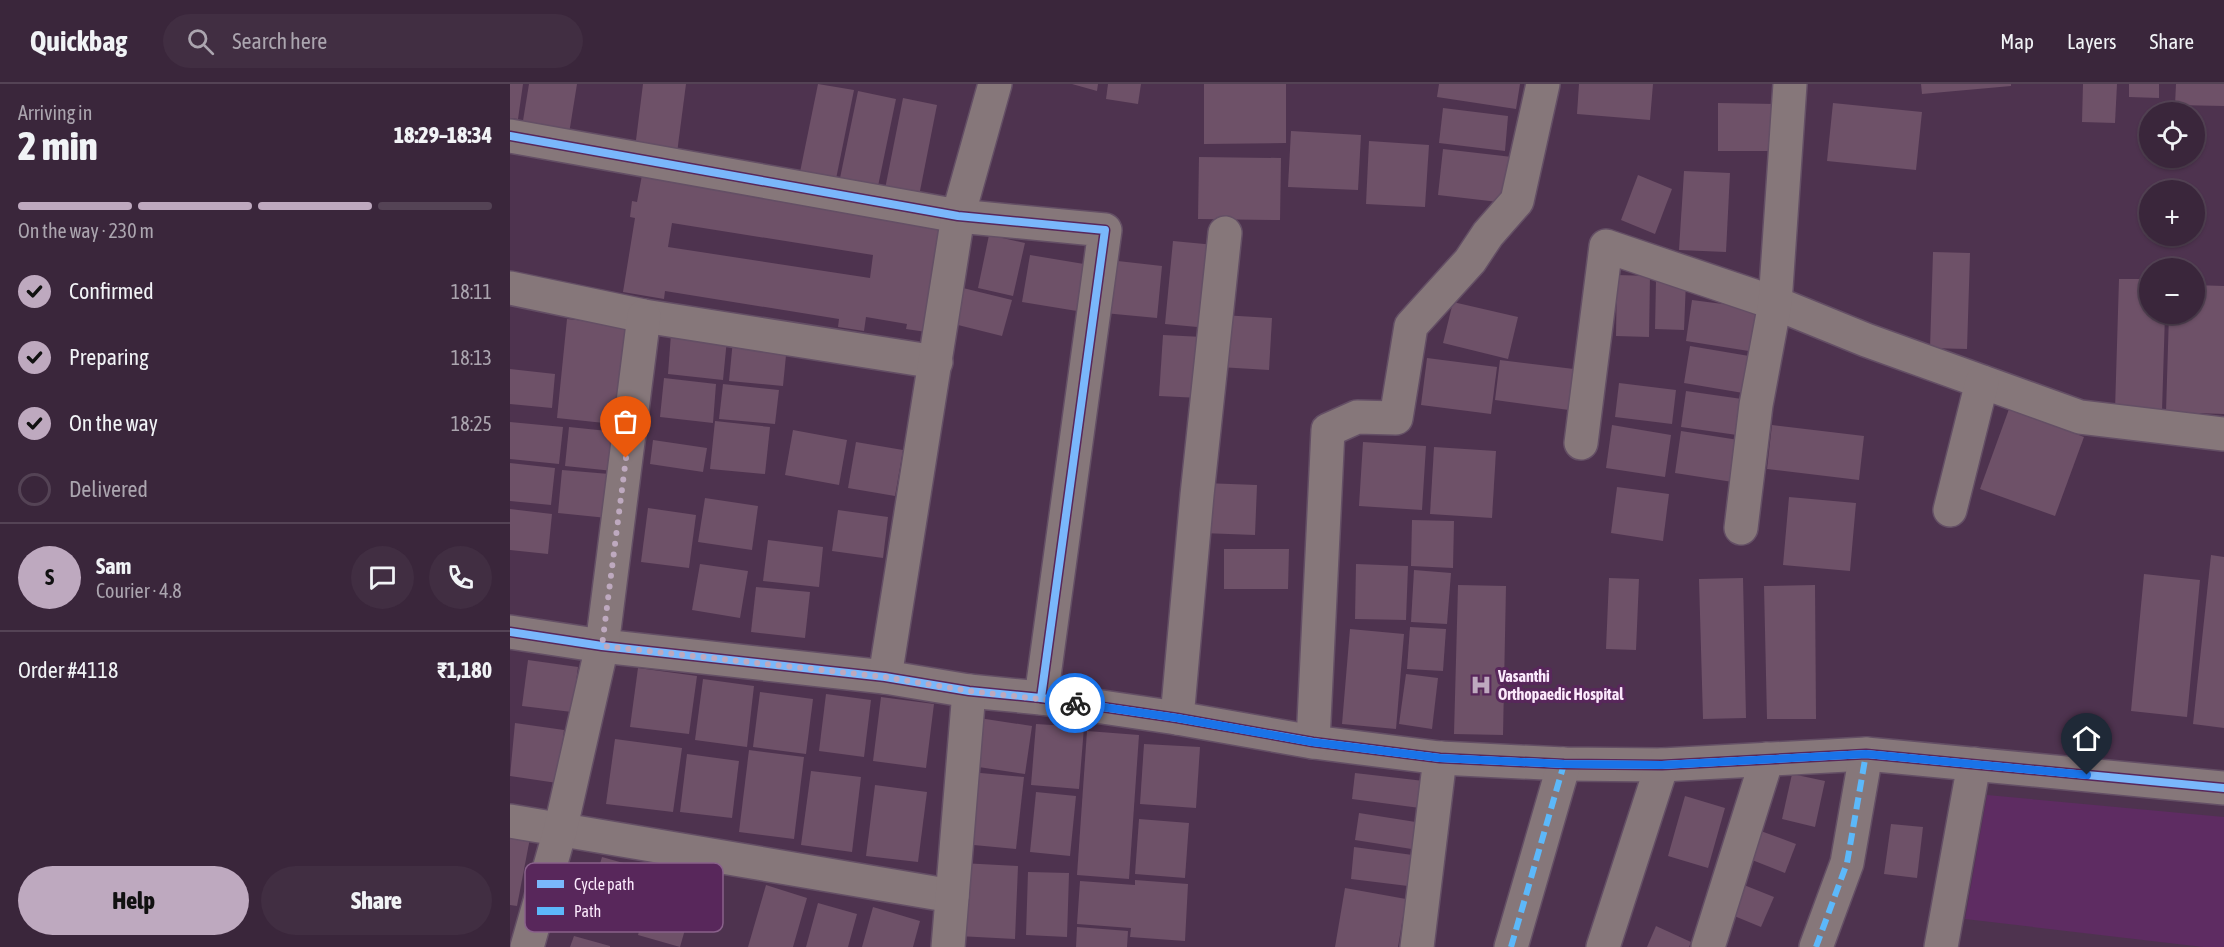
<!DOCTYPE html>
<meta charset="utf-8">
<style>
:root{--surface:#3a263b;--page:#412e42;--text:#f1f3f6;--muted:#aba5af;--line:#544355;--accent:#bea9bf}
body{margin:0;font-family:"Asap Condensed",sans-serif;background:var(--page);color:var(--text);height:100vh;display:flex;flex-direction:column;font-size:22px;white-space:nowrap}
*{box-sizing:border-box;margin:0}
p{font-size:20px;color:var(--muted)}
.icon{flex:none;width:33px;height:33px;fill:none;stroke:currentColor;stroke-width:2;stroke-linecap:round;stroke-linejoin:round}
.map{position:relative;flex:1;overflow:hidden}
.details{display:flex;flex-direction:column;background:var(--surface);width:510px}
.details>*{flex:none}
.fabs{position:absolute;left:1629px;top:18px;display:grid;gap:12px}
.fabs a{display:grid;place-items:center;width:66px;height:66px;border-radius:50%;background:var(--surface);box-shadow:0 2px 4px #0004,0 0 0 2px var(--line);font-size:30px}
.pin{position:absolute;display:grid;place-items:center;width:51px;height:51px;color:#fff;margin:-62px -26px;border-radius:50% 50% 50% 0;rotate:-45deg;box-shadow:0 0 6px #0007}
.pin .icon{rotate:45deg}
.courier{position:absolute;display:grid;place-items:center;width:60px;height:60px;margin:-30px;border:4px solid #1a73e8;border-radius:50%;background:#fff;color:#222;box-shadow:0 2px 8px #0007}
.headline em{font-style:normal;font-weight:800}
.headline div{display:flex;flex-direction:column-reverse}
.headline{display:flex;align-items:center;justify-content:space-between;height:102px;padding:0 18px}
h1{font-size:39px;font-weight:800;line-height:45px}
.bar{display:grid;grid-template-columns:repeat(4,1fr);gap:9px 6px;align-content:center;height:72px;padding:0 18px}
.bar i{height:8px;border-radius:4px;background:var(--line)}
.bar .current{background:var(--accent)}
.bar p{grid-column:span 4}
.line{display:flex;align-items:center;gap:15px;padding:0 18px;border-top:2px solid var(--line)}
.line div{flex:1}
.round{display:grid;place-items:center;flex:none;width:63px;height:63px;border-radius:32px;background:var(--page)}
ol{padding:0 18px;list-style:none}
li{display:flex;align-items:center;gap:18px;height:66px}
li p{margin-inline-start:auto}
li .icon{padding:6px;border-radius:50%;background:var(--accent);color:#111;stroke-width:4}
li:last-child{color:var(--muted)}
li i{width:33px;height:33px;border:3px solid var(--line);border-radius:50%}
.button{display:flex;gap:12px;margin-top:auto;padding:12px 18px}
.button a{flex:1;height:69px;border-radius:36px;background:var(--accent);color:#111;font-size:24px;font-weight:800;line-height:69px;text-align:center}
.button a+a{background:var(--page);color:var(--text)}
header{display:flex;align-items:center;gap:36px;box-sizing:border-box;height:84px;padding:0 30px;background:var(--surface);border-bottom:2px solid var(--line)}
header strong{font-size:28px}
nav{display:flex;gap:33px;margin-inline-start:auto;font-size:21px}
.search{width:420px;height:54px;background:var(--page);display:flex;align-items:center;gap:15px;box-sizing:border-box;padding:0 21px;border-radius:33px;color:var(--muted);font-size:22px}
main{display:flex;flex:1;min-height:0}
.map>svg:first-child{display:block}
.built{fill:#5e2c62}
.building{fill:#6e5168;fill-rule:evenodd}
.lines{fill:none;stroke-linecap:round;stroke-linejoin:round}
.minor-casing{stroke:#644f65;stroke-width:36}
.minor{stroke:#86777a;stroke-width:33}
.quiet{stroke:#5cb8fa;stroke-width:6;stroke-dasharray:12 6;stroke-linecap:butt}
.cycleway-casing{stroke:#58275b;stroke-width:11}
.cycleway{stroke:#7ab7fb;stroke-width:8}
.done{stroke:#bea9bf;stroke-width:6;stroke-dasharray:0 10.8}
.route{stroke:#1a73e8;stroke-width:8}
.labels{text-anchor:middle;dominant-baseline:central;stroke-width:6;stroke-linejoin:round;paint-order:stroke}
.poi-label{font-size:16px;font-weight:bold;fill:#fbe9fc;stroke:#58275b;text-anchor:start}
.key{fill:#58275b;stroke:#89618b;stroke-width:1.5}
.key-label{font-size:16px;fill:#fbe9fc}
</style>
<header>
<strong>Quickbag</strong>
<div class="search"><svg class="icon" aria-label="search" viewBox="0 0 24 24"><circle cx="10" cy="10" r="6"/><path d="M15 15l6 6"/></svg>Search here</div>
<nav><a>Map</a><a>Layers</a><a>Share</a></nav>
</header>
<main>
<section class="details">
<div class="headline"><div><h1>2 min</h1><p>Arriving in</p></div><em>18:29–18:34</em></div>
<div class="bar"><i class="current"></i><i class="current"></i><i class="current"></i><i></i><p>On the way · 230 m</p></div>
<ol>
<li><svg class="icon" aria-label="check" viewBox="0 0 24 24"><path d="M5 12l5 5 9-10"/></svg>Confirmed<p>18:11</p></li>
<li><svg class="icon" aria-label="check" viewBox="0 0 24 24"><path d="M5 12l5 5 9-10"/></svg>Preparing<p>18:13</p></li>
<li><svg class="icon" aria-label="check" viewBox="0 0 24 24"><path d="M5 12l5 5 9-10"/></svg>On the way<p>18:25</p></li>
<li><i></i>Delivered</li>
</ol>
<div class="line" style="height:108px"><b class="round" style="background:var(--accent);color:#111">S</b><div><b>Sam</b><p>Courier · 4.8</p></div><a class="round"><svg class="icon" aria-label="chat" viewBox="0 0 24 24"><path d="M4 5h16v11H9l-5 4z"/></svg></a><a class="round"><svg class="icon" aria-label="phone" viewBox="0 0 24 24"><path d="M5 4h4l2 5-3 2q2 4 5 5l2-3 5 2v4C11 20 4 13 5 4z"/></svg></a></div>
<div class="line" style="height:78px"><div>Order #4118</div><b>₹1,180</b></div>
<div class="button"><a>Help</a><a>Share</a></div>
</section>
<div class="map">
<svg width="1714" height="863" viewBox="0 0 1714 863">
<rect width="100%" height="100%" fill="#4e334f"/>
<polygon class="built" points="1477,711 1714,733 1714,863 1693,863 1455,835"/>
<g class="building">
<polygon points="0,0 13,0 8,35 0,34"/>
<polygon points="19,0 67,0 58,56 11,49"/>
<polygon points="133,0 176,0 167,69 125,64"/>
<polygon points="308,0 344,6 325,100 289,93"/>
<polygon points="562,0 588,0 587,7"/>
<polygon points="598,0 631,0 628,20 596,15"/>
<polygon points="694,0 776,0 776,59 694,60"/>
<polygon points="929,0 1010,0 1006,25 927,13"/>
<polygon points="1069,0 1143,0 1140,36 1067,30"/>
<polygon points="1411,0 1501,0 1501,2 1412,10"/>
<polygon points="1573,0 1607,0 1605,39 1572,38"/>
<polygon points="1619,0 1649,0 1649,14 1619,13"/>
<polygon points="1666,0 1714,0 1714,22 1665,21"/>
<polygon points="348,7 386,15 367,107 329,99"/>
<polygon points="393,14 427,21 409,112 375,105"/>
<polygon points="1208,19 1266,20 1266,67 1208,67"/>
<polygon points="1323,19 1412,28 1406,86 1317,77"/>
<polygon points="933,24 998,32 995,67 929,59"/>
<polygon points="781,47 851,51 848,106 778,103"/>
<polygon points="859,57 919,61 915,123 856,120"/>
<polygon points="933,65 1002,73 997,119 928,111"/>
<polygon points="689,73 771,74 770,136 688,135"/>
<polygon points="1174,87 1220,89 1216,168 1169,166"/>
<path d="M132 91 440 141 423 249 396 245 397 240 356 233 354 247 328 243 329 235 155 207 154 215 113 208 125 134 120 133 122 117 127 118ZM162 139 363 171 360 194 158 163Z"/>
<polygon points="1128,91 1162,105 1145,150 1111,136"/>
<polygon points="479,151 515,159 503,212 468,204"/>
<polygon points="663,157 705,161 698,244 655,240"/>
<polygon points="1423,168 1460,169 1457,265 1420,264"/>
<polygon points="520,171 580,181 573,228 512,218"/>
<polygon points="599,176 652,182 647,234 594,229"/>
<polygon points="1107,191 1140,192 1139,253 1106,252"/>
<polygon points="1609,195 1640,195 1640,230 1655,230 1652,327 1605,326"/>
<polygon points="1146,196 1176,197 1174,246 1145,245"/>
<polygon points="1684,201 1714,202 1714,330 1656,328 1659,230 1684,230"/>
<polygon points="453,204 502,216 492,252 444,240"/>
<polygon points="1182,216 1251,225 1245,268 1176,257"/>
<polygon points="943,218 1008,233 998,275 933,259"/>
<polygon points="712,231 762,234 759,286 709,283"/>
<polygon points="57,235 123,242 113,341 47,334"/>
<polygon points="161,250 217,255 213,296 158,290"/>
<polygon points="653,251 693,253 690,314 649,312"/>
<polygon points="223,256 277,261 273,302 219,297"/>
<polygon points="1180,262 1245,273 1239,310 1174,299"/>
<polygon points="917,274 987,283 981,330 911,321"/>
<polygon points="990,276 1064,285 1059,326 985,316"/>
<polygon points="0,285 45,290 42,324 0,320"/>
<polygon points="154,294 206,300 203,339 150,333"/>
<polygon points="1109,299 1166,306 1162,340 1105,333"/>
<polygon points="213,300 269,306 265,340 209,335"/>
<polygon points="1176,307 1239,316 1234,352 1171,343"/>
<polygon points="1499,325 1574,353 1545,432 1470,405"/>
<polygon points="205,337 260,343 255,390 200,385"/>
<polygon points="0,338 53,343 49,380 0,375"/>
<polygon points="1102,341 1161,351 1155,393 1096,384"/>
<polygon points="1262,341 1354,352 1349,396 1257,385"/>
<polygon points="59,343 117,349 113,388 55,382"/>
<polygon points="283,346 337,356 329,401 275,391"/>
<polygon points="1171,347 1235,357 1229,399 1165,389"/>
<polygon points="143,356 197,364 193,388 140,380"/>
<polygon points="346,358 393,366 385,412 338,404"/>
<polygon points="853,358 916,362 912,426 849,422"/>
<polygon points="924,363 986,367 982,434 920,430"/>
<polygon points="0,379 45,384 41,421 0,417"/>
<polygon points="52,386 111,391 107,435 48,429"/>
<polygon points="694,399 747,401 745,451 692,449"/>
<polygon points="1107,403 1159,410 1153,457 1101,449"/>
<polygon points="1279,413 1346,419 1340,487 1273,481"/>
<polygon points="195,414 248,422 242,466 188,458"/>
<polygon points="138,424 186,431 179,484 131,478"/>
<polygon points="0,425 42,430 38,470 0,466"/>
<polygon points="328,426 378,433 373,474 322,467"/>
<polygon points="902,436 944,437 943,484 901,482"/>
<polygon points="258,456 313,463 309,503 253,497"/>
<polygon points="714,465 779,465 778,505 714,505"/>
<polygon points="1701,471 1714,473 1714,644 1683,640"/>
<polygon points="190,480 238,487 230,534 182,526"/>
<polygon points="846,480 898,482 896,536 845,535"/>
<polygon points="904,486 941,489 937,540 901,538"/>
<polygon points="1634,490 1690,496 1677,633 1621,627"/>
<polygon points="1099,494 1129,495 1126,566 1096,565"/>
<polygon points="1233,494 1236,634 1193,635 1189,495"/>
<polygon points="948,501 996,502 993,651 944,650"/>
<polygon points="1305,501 1306,635 1257,635 1254,502"/>
<polygon points="246,503 300,508 295,554 241,548"/>
<polygon points="900,543 936,545 933,587 897,585"/>
<polygon points="840,545 894,550 886,645 832,640"/>
<polygon points="18,576 68,583 62,628 12,622"/>
<polygon points="128,584 187,592 179,650 120,643"/>
<polygon points="896,590 928,594 922,645 889,640"/>
<polygon points="193,595 244,602 237,663 185,656"/>
<polygon points="250,608 303,615 296,670 243,663"/>
<polygon points="316,610 361,616 354,673 309,667"/>
<polygon points="371,613 424,620 416,684 363,677"/>
<polygon points="469,634 522,642 515,690 462,682"/>
<polygon points="5,639 54,646 47,699 0,692"/>
<polygon points="526,640 574,643 569,705 521,701"/>
<polygon points="577,647 629,651 619,795 567,791"/>
<polygon points="105,655 172,664 163,728 96,720"/>
<polygon points="634,660 690,663 686,724 630,720"/>
<polygon points="239,666 294,673 284,755 229,748"/>
<polygon points="177,670 229,677 222,734 170,728"/>
<polygon points="301,687 351,693 342,768 291,761"/>
<polygon points="460,688 514,693 506,765 453,760"/>
<polygon points="845,689 914,697 910,724 842,715"/>
<polygon points="1282,690 1315,697 1305,743 1272,735"/>
<polygon points="365,701 417,708 408,778 356,772"/>
<polygon points="526,708 566,712 560,772 520,768"/>
<polygon points="1175,712 1215,724 1198,784 1158,772"/>
<polygon points="849,729 912,739 908,766 845,756"/>
<polygon points="629,735 679,739 675,794 625,790"/>
<polygon points="1381,740 1413,743 1407,794 1374,790"/>
<polygon points="1248,746 1286,760 1275,789 1237,774"/>
<polygon points="0,750 20,754 7,822 0,821"/>
<polygon points="844,763 910,772 906,803 841,795"/>
<polygon points="92,773 131,784 114,846 74,835"/>
<polygon points="451,779 508,782 505,855 448,852"/>
<polygon points="146,785 189,797 170,863 128,851"/>
<polygon points="518,788 559,789 557,853 516,851"/>
<polygon points="625,796 678,800 675,857 620,853 621,844 567,840 570,797 625,801"/>
<polygon points="1229,799 1264,813 1251,843 1217,829"/>
<polygon points="256,801 297,814 283,863 238,863"/>
<polygon points="835,804 896,815 888,863 825,863"/>
<polygon points="308,819 347,830 338,863 296,863"/>
<polygon points="363,823 410,837 403,863 352,863"/>
<polygon points="1146,842 1181,858 1179,863 1137,863"/>
<polygon points="567,843 618,847 617,863 566,863"/>
<polygon points="64,852 100,862 100,863 60,863"/>
</g>
<g class="lines">
<defs>
<g id="minor">
<polyline points="0,52 448,132 595,146 531,614"/>
<polyline points="0,204 134,232 426,278"/>
<polyline points="1071,359 1096,162 1265,219 1356,256 1570,333 1714,350"/>
<polyline points="1440,426 1472,298"/>
<polyline points="1231,444 1246,321 1265,219 1280,0"/>
<polyline points="0,548 92,562 375,593 459,607 531,614 667,634 803,658 930,674 1054,680 1152,681 1356,670 1714,704"/>
<polyline points="375,593 448,132 485,0"/>
<polyline points="667,634 687,411 715,149"/>
<polyline points="803,658 818,346 847,333 886,334 901,242 960,177 978,150 1007,117 1033,0"/>
<polyline points="0,737 442,812"/>
<polyline points="17,863 50,747 92,562 134,232"/>
<polyline points="438,863 459,607"/>
<polyline points="907,863 930,674"/>
<polyline points="1001,863 1054,680"/>
<polyline points="1093,863 1152,681"/>
<polyline points="1198,863 1257,675"/>
<polyline points="1306,863 1337,779 1356,670"/>
<polyline points="1431,863 1464,680"/>
</g>
</defs>
<use href="#minor" class="minor-casing"/>
<use href="#minor" class="minor"/>
<g class="quiet">
<polyline points="1001,863 1054,680"/>
<polyline points="1306,863 1337,779 1356,670"/>
</g>
<defs>
<g id="cycleway">
<polyline points="0,52 448,132 595,146 531,614"/>
<polyline points="0,548 92,562 375,593 459,607 531,614 667,634 803,658 930,674 1054,680 1152,681 1356,670 1714,704"/>
</g>
</defs>
<use href="#cycleway" class="cycleway-casing"/>
<use href="#cycleway" class="cycleway"/>
</g>
<g class="lines">
<polyline class="done" points="116,374 92,562 375,593 459,607 565,619"/>
<polyline class="route" points="565,619 667,634 802,658 930,674 1054,680 1152,681 1356,670 1577,691"/>
</g>
<defs>
<symbol id="hospital-bare" viewBox="-9 -9 18 18"><path d="M-5-5h3v3.5h4V-5h3V5h-3V1.5h-4V5h-3Z" fill="#bea9bf" stroke="#58275b" stroke-width="2.5" paint-order="stroke"/></symbol>
</defs>
<g fill-rule="evenodd">
<use href="#hospital-bare" x="956" y="586" width="30" height="30"/>
</g>
<g class="labels">
<g class="poi-label">
<text x="988" y="592">Vasanthi<tspan x="988" dy="18">Orthopaedic Hospital</tspan></text>
</g>
</g>
<rect x="15" y="779" width="198" height="69" rx="9" class="key"/>
<rect x="27" y="796" width="27" height="8" fill="#7ab7fb"/>
<rect x="27" y="823" width="27" height="8" fill="#5cb8fa"/>
<g class="key-label">
<text x="64" y="806">Cycle path</text>
<text x="64" y="833">Path</text>
</g>
</svg>
<div class="fabs">
<a><svg class="icon" aria-label="locate" viewBox="0 0 24 24"><circle cx="12" cy="12" r="6"/><path d="M12 2v4M12 18v4M2 12h4M18 12h4"/></svg></a>
<a>+</a>
<a>−</a>
</div>
<div class="pin" style="left:116px;top:374px;background:#ea580c"><svg class="icon" aria-label="bag" viewBox="0 0 24 24"><path d="M5 8h14l-1 12H6zM9 8a3 3 0 0 1 6 0"/></svg></div>
<div class="pin" style="left:1577px;top:691px;background:#1f2937"><svg class="icon" aria-label="home" viewBox="0 0 24 24"><path d="M3 11l9-7 9 7M6 9v11h12V9"/></svg></div>
<div class="courier" style="left:565px;top:619px"><svg class="icon" aria-label="bike" viewBox="0 0 24 24"><circle cx="6" cy="16" r="4"/><circle cx="18" cy="16" r="4"/><path d="M6 16l4-8h5l3 8M10 8l3 8H6M13 5h3"/></svg></div>
</div>
</main>
